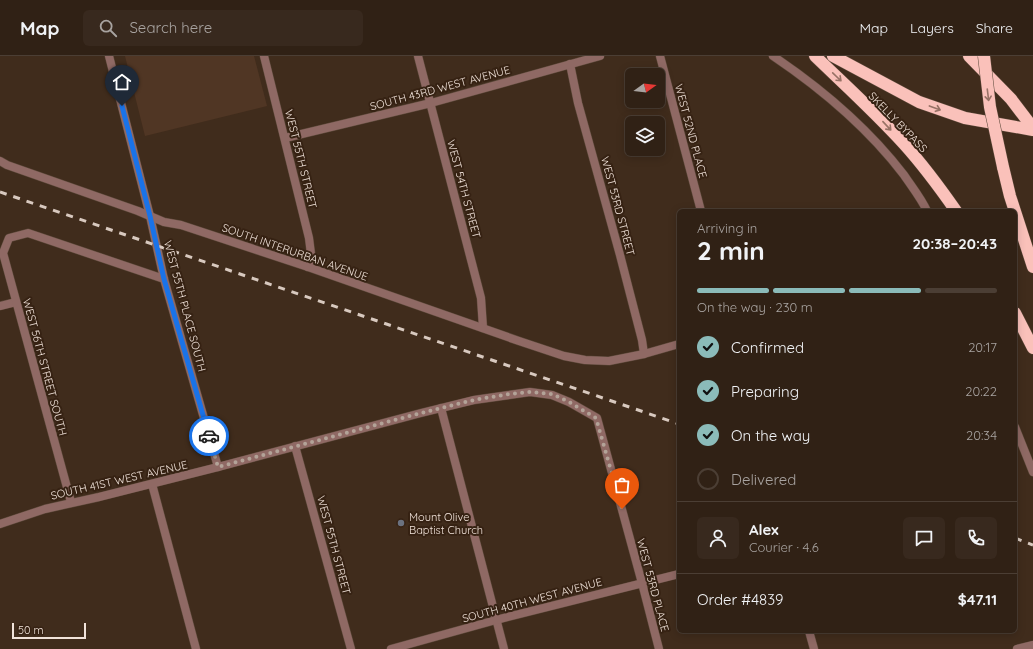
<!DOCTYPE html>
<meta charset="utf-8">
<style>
:root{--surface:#302115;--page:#38291e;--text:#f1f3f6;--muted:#a8a3a0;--line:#4b3e34;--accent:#8bbbb9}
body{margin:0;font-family:Quicksand,sans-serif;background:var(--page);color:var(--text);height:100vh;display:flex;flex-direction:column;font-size:15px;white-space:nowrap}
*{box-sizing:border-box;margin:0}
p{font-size:13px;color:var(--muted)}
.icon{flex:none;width:22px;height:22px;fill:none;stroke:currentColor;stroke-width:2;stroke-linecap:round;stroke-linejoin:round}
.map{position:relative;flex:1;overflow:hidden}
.side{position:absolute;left:677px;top:153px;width:340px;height:424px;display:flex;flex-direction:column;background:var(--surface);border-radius:6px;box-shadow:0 2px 10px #0003,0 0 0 1px var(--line)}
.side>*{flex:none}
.needle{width:26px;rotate:75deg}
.controls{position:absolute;left:625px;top:12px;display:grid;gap:8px}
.controls a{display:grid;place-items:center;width:40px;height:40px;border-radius:6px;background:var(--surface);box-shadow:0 2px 10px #0003,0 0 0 1px var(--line);font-size:20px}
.scale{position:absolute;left:12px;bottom:10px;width:74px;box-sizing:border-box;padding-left:4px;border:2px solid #f1e3da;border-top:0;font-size:11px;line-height:14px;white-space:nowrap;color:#f1e3da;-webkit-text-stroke:3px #362213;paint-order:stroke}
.pin{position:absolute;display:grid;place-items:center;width:34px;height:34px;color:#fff;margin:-41px -17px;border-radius:50% 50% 50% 0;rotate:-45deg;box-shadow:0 0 4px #0007}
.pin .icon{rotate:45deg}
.courier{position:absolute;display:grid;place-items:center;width:40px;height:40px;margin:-20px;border:3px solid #1a73e8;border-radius:50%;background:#fff;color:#222;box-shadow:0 1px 5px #0007}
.head em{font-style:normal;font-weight:800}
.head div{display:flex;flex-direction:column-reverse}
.head{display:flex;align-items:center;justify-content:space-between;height:68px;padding:0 20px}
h1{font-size:26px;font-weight:800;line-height:30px}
.bar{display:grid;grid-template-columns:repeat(4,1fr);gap:6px 4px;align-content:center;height:48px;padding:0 20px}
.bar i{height:5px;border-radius:3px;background:var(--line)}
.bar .on{background:var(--accent)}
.bar p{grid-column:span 4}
.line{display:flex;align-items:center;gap:10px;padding:0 20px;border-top:1px solid var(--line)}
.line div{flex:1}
.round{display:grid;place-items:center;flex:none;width:42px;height:42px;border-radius:6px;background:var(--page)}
ol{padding:0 20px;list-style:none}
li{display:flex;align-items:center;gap:12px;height:44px}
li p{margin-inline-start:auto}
li .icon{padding:4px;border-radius:50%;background:var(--accent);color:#111;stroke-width:4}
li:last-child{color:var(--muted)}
li i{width:22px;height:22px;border:2px solid var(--line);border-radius:50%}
header{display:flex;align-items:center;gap:24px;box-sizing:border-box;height:56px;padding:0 20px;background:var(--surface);border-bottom:1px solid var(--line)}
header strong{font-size:19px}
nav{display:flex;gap:22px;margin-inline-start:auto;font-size:14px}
.search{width:280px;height:36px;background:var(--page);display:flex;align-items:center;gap:10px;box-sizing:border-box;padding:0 14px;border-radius:6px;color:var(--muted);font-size:15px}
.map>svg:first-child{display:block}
.built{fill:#503624}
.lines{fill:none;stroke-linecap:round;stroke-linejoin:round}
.minor-casing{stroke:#5c493a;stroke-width:9}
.tertiary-casing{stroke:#5c493a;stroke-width:9}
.motorway-casing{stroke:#5c493a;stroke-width:13}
.minor{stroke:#8f6964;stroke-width:8}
.tertiary{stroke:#8f6964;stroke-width:8}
.motorway{stroke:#fac1ba;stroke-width:12}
.rail{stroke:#d8c9bf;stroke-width:3;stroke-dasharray:7 7;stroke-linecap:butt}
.motorway-bridge-casing{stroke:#5c493a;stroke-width:13;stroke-linecap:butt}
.motorway-bridge{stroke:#fac1ba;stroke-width:12}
.oneway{stroke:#987266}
.done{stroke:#b3a398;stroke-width:4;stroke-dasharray:0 7.2}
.route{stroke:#1a73e8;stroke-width:5}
.worship-dot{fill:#6b7280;stroke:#362213;stroke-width:1.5}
.labels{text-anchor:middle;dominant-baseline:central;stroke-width:4;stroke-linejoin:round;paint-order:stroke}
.street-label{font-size:11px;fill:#f1e3da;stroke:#362213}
.poi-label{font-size:11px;fill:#f1e3da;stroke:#362213;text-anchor:start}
</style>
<header>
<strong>Map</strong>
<div class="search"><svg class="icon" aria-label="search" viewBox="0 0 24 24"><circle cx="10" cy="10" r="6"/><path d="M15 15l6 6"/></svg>Search here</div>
<nav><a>Map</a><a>Layers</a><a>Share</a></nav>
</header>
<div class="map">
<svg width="1033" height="593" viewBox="0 0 1033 593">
<rect width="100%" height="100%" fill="#402c1c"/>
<polygon class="built" points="125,0 254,0 267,50 145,80"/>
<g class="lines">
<defs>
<g id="minor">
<polyline points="109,0 150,160 164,223 218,411"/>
<polyline points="264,0 309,182 311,198 308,211"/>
<polyline points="418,0 481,242 483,272"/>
<polyline points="660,0 701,155"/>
<polyline points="570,8 578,47 620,199 642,284 644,298"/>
<polyline points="285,82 431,47 600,0"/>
<polyline points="0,105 7,109 138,155 164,166 181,169 308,211 519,285 564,300 585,304 609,305 644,298 679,288"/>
<polyline points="0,250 16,246"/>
<polyline points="441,352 504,593"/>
<polyline points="295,390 351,593"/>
<polyline points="152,428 196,593"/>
<polyline points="71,446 3,197 9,182 28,177 164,223"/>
<polyline points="0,468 45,453 99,441 218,411 421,357 474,344 530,336 552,339 569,346 597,362 642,527 659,593"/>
<polyline points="809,575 814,593"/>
<polyline points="391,593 496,564 679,518"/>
<polyline points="1017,593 1033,589"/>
</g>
<g id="tertiary">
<path d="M773 0C822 33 868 72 904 119 912 131 921 142 927 155"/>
<polyline points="1015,371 1033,416"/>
</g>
<g id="motorway">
<path d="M815 0C845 29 876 57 904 88 923 109 940 132 956 155"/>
<polyline points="833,0 919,46 965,62 1033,74"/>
<polyline points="969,0 1011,43 1033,72"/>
<polyline points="1003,111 1010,140 1033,211"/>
<polyline points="1015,257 1033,292"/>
</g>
</defs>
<use href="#minor" class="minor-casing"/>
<use href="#tertiary" class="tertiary-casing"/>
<use href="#motorway" class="motorway-casing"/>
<use href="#minor" class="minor"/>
<use href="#tertiary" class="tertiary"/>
<use href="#motorway" class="motorway"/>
<g class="rail">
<polyline points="0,136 679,368"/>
<polyline points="1015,482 1033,489"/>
</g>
<defs>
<polyline id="motorway-bridge" points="984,0 990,51 1003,111"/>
</defs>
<use href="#motorway-bridge" class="motorway-bridge-casing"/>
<use href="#motorway-bridge" class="motorway-bridge"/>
</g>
<defs><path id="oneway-shaft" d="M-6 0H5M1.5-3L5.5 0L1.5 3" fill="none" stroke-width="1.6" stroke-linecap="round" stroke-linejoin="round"/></defs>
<g class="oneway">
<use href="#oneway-shaft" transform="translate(837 21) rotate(44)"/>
<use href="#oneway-shaft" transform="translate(988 39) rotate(83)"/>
<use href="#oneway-shaft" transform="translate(935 52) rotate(20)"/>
<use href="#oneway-shaft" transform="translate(887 70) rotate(47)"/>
</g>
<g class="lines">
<polyline class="done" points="209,380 218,411 421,357 474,344 509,338 530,336 552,338 569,346 596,362 622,453"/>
<polyline class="route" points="122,50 150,160 164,223 209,380"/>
</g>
<circle class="worship-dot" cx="401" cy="467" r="4"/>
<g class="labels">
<g class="street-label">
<text transform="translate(440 32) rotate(-15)">SOUTH 43RD WEST AVENUE</text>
<text transform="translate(898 66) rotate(46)">SKELLY BYPASS</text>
<text transform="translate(691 75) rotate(75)">WEST 52ND PLACE</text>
<text transform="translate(301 103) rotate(76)">WEST 55TH STREET</text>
<text transform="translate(464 133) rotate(75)">WEST 54TH STREET</text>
<text transform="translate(618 150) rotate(75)">WEST 53RD STREET</text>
<text transform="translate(295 196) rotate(19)">SOUTH INTERURBAN AVENUE</text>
<text transform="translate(185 250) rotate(75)">WEST 55TH PLACE SOUTH</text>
<text transform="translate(45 311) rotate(75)">WEST 56TH STREET SOUTH</text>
<text transform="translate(119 424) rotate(-13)">SOUTH 41ST WEST AVENUE</text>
<text transform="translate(334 489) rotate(75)">WEST 55TH STREET</text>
<text transform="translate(653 529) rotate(75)">WEST 53RD PLACE</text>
<text transform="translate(532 544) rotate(-15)">SOUTH 40TH WEST AVENUE</text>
</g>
<g class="poi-label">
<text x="409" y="461">Mount Olive<tspan x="409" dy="13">Baptist Church</tspan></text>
</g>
</g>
</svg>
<div class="controls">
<a><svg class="needle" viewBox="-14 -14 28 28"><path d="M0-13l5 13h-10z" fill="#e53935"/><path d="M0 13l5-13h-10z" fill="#a8a3a0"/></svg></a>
<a><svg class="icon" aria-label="layers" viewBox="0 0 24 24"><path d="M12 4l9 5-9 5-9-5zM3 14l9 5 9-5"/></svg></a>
</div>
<div class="scale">50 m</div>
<div class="pin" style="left:622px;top:453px;background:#ea580c"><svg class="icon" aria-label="bag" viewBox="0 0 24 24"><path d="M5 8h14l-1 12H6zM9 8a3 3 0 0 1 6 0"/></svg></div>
<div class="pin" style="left:122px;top:50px;background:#1f2937"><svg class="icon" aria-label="home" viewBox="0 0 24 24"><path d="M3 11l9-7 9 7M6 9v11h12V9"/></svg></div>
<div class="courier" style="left:209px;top:380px"><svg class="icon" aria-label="car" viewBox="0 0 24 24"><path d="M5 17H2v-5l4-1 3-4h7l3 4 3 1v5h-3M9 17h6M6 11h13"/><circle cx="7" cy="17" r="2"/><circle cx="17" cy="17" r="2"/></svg></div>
<section class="side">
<div class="head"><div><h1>2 min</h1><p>Arriving in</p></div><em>20:38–20:43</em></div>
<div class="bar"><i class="on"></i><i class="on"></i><i class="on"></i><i></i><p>On the way · 230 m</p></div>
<ol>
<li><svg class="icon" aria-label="check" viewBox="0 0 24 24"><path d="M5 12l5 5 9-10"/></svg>Confirmed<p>20:17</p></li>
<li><svg class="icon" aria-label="check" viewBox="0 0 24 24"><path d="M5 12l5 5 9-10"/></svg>Preparing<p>20:22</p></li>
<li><svg class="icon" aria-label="check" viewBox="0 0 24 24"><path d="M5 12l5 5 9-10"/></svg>On the way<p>20:34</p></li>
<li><i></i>Delivered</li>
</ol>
<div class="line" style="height:72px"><a class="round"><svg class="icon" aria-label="person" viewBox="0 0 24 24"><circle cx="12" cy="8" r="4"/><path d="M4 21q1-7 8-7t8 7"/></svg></a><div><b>Alex</b><p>Courier · 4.6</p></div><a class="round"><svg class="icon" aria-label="chat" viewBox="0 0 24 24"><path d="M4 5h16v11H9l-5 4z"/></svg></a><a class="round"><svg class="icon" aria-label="phone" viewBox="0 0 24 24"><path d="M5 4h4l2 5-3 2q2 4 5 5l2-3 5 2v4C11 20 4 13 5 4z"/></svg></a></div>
<div class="line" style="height:52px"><div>Order #4839</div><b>$47.11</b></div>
</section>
</div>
